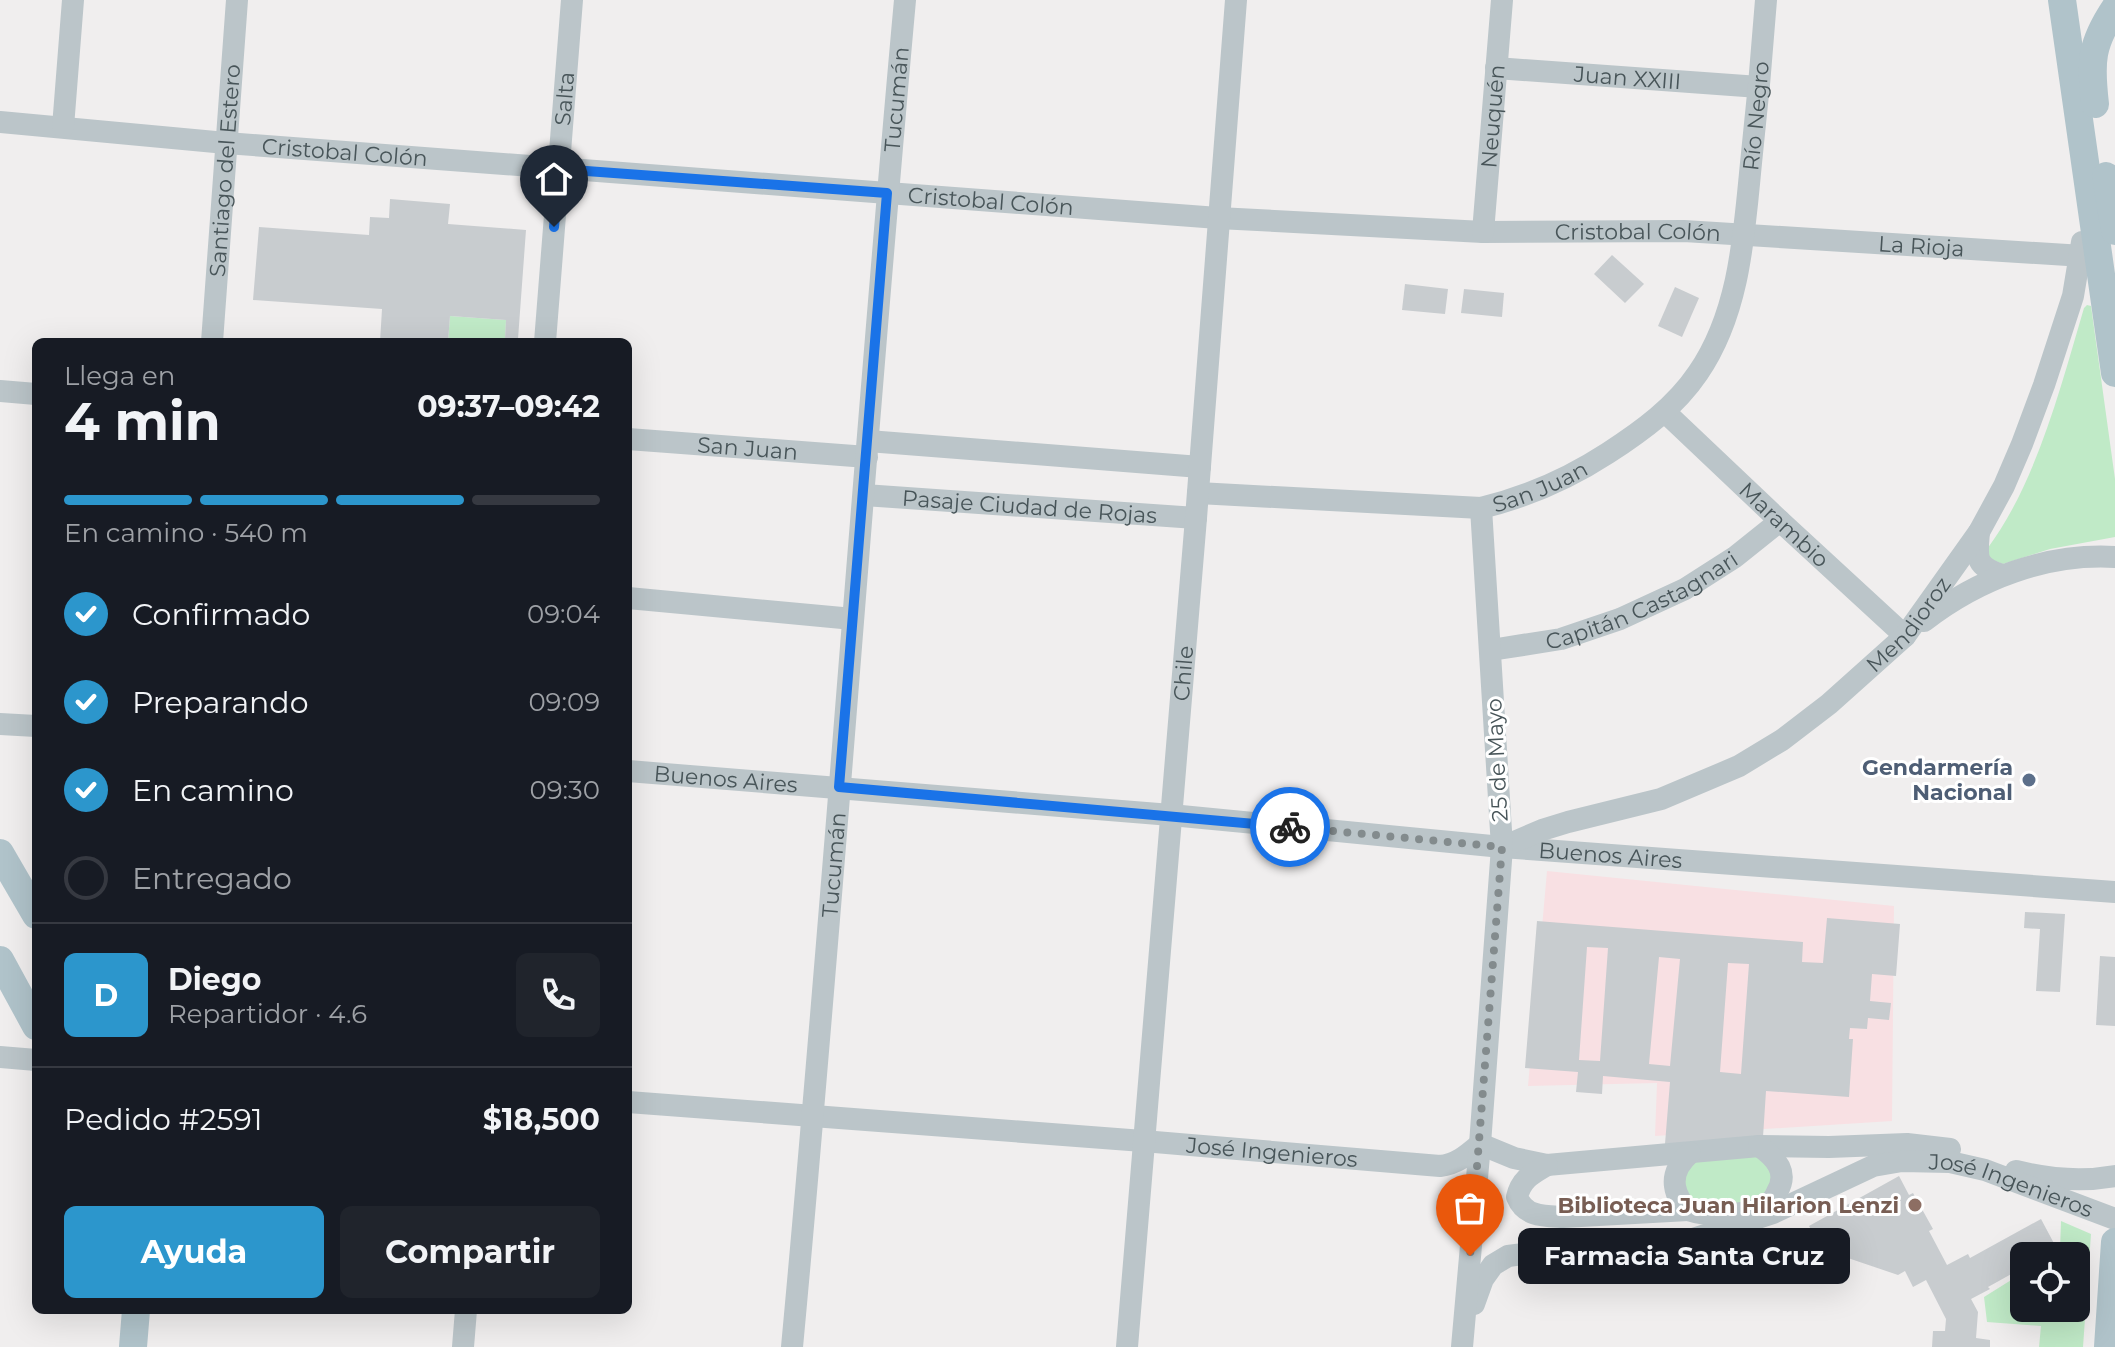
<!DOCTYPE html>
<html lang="es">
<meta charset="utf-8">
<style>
:root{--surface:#171b24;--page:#20242c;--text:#f1f3f6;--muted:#9ea1a6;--line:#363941;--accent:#2c96cc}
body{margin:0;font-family:Montserrat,sans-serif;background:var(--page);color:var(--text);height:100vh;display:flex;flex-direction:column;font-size:30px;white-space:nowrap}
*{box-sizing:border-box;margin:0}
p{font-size:26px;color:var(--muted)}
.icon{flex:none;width:44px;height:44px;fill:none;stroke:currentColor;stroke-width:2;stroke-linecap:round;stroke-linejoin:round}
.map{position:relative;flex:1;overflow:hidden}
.details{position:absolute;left:32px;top:338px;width:600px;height:976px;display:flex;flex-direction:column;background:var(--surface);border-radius:12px;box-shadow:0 8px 32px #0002}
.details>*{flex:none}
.buttons{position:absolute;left:2010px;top:1242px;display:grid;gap:16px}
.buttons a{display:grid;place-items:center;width:80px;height:80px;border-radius:12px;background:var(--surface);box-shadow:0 8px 32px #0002;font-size:40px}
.pin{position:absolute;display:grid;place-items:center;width:68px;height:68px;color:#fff;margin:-82px -34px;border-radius:50% 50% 50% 0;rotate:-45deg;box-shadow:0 0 8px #0007}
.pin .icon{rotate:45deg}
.courier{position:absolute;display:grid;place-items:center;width:80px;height:80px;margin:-40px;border:6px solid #1a73e8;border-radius:50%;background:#fff;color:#222;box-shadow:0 2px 10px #0007}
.bubble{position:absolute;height:56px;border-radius:12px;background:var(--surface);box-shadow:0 8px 32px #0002;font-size:26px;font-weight:700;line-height:56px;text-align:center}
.headline em{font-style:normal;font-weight:700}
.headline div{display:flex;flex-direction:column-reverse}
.headline{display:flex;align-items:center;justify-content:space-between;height:136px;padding:0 32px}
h1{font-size:52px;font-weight:700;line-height:60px}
.bar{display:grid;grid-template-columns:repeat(4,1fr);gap:12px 8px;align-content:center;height:96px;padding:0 32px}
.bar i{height:10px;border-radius:6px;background:var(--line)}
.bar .current{background:var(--accent)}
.bar p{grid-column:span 4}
.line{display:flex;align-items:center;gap:20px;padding:0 32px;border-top:2px solid var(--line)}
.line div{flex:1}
.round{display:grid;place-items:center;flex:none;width:84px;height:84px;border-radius:12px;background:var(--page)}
ol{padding:0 32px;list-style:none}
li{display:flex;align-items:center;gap:24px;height:88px}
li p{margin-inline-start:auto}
li .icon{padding:8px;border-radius:50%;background:var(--accent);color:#fff;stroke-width:4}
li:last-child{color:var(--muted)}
li i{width:44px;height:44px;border:4px solid var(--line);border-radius:50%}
.cta{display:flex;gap:16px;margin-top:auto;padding:16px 32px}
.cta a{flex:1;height:92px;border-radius:12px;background:var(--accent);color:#fff;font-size:32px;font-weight:700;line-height:92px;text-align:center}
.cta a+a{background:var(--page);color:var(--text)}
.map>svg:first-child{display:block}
.medical{fill:#f8e0e3}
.green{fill:#c0eac7}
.building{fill:#c8cccf;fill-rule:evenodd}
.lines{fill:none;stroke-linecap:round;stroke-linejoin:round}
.minor{stroke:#bbc5c9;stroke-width:22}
.major{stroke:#b0c3ca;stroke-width:28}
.done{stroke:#838b8d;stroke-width:8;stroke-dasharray:0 14.4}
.route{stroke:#1a73e8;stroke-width:10}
.service-dot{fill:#5c6f8a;stroke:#fff;stroke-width:3}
.education-dot{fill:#8d6e63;stroke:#fff;stroke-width:3}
.labels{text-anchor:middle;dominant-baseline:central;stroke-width:6;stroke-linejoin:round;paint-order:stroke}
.street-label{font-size:22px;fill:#485559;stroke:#fff}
.service-label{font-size:22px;font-weight:bold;fill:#4e5e75;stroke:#fff;text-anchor:end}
.education-label{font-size:22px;font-weight:bold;fill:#785e54;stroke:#fff;text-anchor:end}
</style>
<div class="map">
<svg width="2115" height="1347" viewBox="0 0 2115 1347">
<rect width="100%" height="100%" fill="#f0eeee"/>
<polygon class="medical" points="1547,871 1894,906 1892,1121 1655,1136 1657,1083 1528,1086"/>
<g class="green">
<path d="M2087 305 2091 306 2115 479V537L2050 549 2003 564 1988 558 1987 549C2036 484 2061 386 2084 308Z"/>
<polygon points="450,316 506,320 505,342 448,342"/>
<polygon points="1759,1156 1766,1162 1774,1182 1762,1199 1729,1207 1689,1201 1683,1174 1696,1160"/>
<polygon points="2061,1221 2091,1234 2083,1347 2039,1347 2041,1326 1987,1322 1984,1297 2024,1272 2024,1308 2076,1308 2076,1256 2050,1256 2060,1250"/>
</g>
<g class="building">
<polygon points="390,199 450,204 448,224 526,230 518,339 505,339 506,320 450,316 448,342 380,342 382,309 253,300 259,227 369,235 370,217 389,218"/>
<polygon points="1612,255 1644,284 1625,303 1594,274"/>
<polygon points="1405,284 1448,289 1445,314 1402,310"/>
<polygon points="1675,287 1699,298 1682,337 1658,326"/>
<polygon points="1464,289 1504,293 1502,317 1461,313"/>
<polygon points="2025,912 2065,914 2060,992 2036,991 2040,929 2024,928"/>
<path d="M1827 918 1900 924 1896 976 1872 974 1870 1001 1891 1003 1889 1020 1868 1018 1867 1029 1850 1028 1849 1039H1853L1849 1097 1766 1091 1763 1137 1665 1144 1670 1082 1603 1076 1602 1094 1576 1092 1578 1072 1525 1068 1537 921 1803 942 1802 962 1823 963ZM1587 947 1608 948 1600 1061 1579 1060ZM1659 957 1680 959 1670 1066 1649 1064ZM1728 963 1749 964 1741 1074 1720 1072Z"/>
<polygon points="2100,956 2115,957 2115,1026 2096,1025"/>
<polygon points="1899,1176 1909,1195 1913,1193 1933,1229 1929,1231 1947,1265 1968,1254 1970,1258 2041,1219 2057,1249 2045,1256 2024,1256 2024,1267 1988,1287 1990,1289 1971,1299 1978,1312 1976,1338 1990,1340 1990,1347 1932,1347 1933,1331 1945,1331 1946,1319 1926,1280 1913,1287 1905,1271 1898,1275 1842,1256 1830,1263 1809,1226"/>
</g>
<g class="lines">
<g class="minor">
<path id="s1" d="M1496 68 1759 87"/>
<path id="s2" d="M0 122 226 143 1218 218 1483 232 1684 231 2099 257"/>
<polyline points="63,127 73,0"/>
<path id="s3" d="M1483 232 1502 0"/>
<path id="s4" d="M212 342 237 0"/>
<path id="s5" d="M545 342 572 0"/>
<polyline points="0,391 36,394"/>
<path id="s6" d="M1665 412 1780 521 1905 636"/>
<path id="s7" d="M628 439 867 457"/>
<polyline points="868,441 1200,467"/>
<path id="s8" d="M1198 493 1481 508C1527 497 1568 479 1608 453 1642 431 1675 407 1698 373 1740 312 1744 234 1751 163 1757 109 1762 55 1766 0"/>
<path id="s9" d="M864 495 1196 518"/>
<path d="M1979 532C1977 557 1974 566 2002 575"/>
<polyline points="628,598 853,619"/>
<path d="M1924 621C1978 579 2046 553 2115 557"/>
<path id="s10" d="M1491 650 1561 639 1620 619 1685 589 1735 557 1780 521"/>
<polyline points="0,724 36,726"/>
<path id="s11" d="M628 771 1171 815 1502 847 2115 892"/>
<path id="s12" d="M1507 845 1542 830 1568 822 1661 799 1739 766 1782 740 1829 704 1905 636 1979 532 2004 486 2022 444 2044 385 2073 296 2082 242"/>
<polyline points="0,1057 36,1060"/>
<path id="s13" d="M628 1102 1143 1141 1440 1166C1457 1164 1467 1155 1480 1144"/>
<polyline points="1480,1144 1514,1158 1547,1165 1759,1146 1829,1147 1907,1144 1950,1149"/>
<path d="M1690 1153C1681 1161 1673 1173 1675 1186 1676 1195 1683 1207 1691 1211 1708 1217 1750 1215 1765 1206 1770 1204 1775 1197 1777 1192 1789 1172 1775 1157 1759 1146"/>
<path d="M1547 1165C1532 1174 1521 1179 1517 1197 1525 1217 1544 1216 1563 1217L1688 1210"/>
<path d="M2016 1171C2048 1179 2082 1182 2115 1176"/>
<path id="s14" d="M1474 1304 1483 1279 1493 1265 1508 1256 1589 1245 1690 1240 1773 1213 1873 1166 1902 1161 1950 1162 1985 1170 2115 1219"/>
<polyline points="463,1347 466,1310"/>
<path id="s15" d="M792 1347C834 898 864 449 905 0"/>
<path id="s16" d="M1127 1347 1196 518 1236 0"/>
<polyline points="1462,1347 1480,1144 1502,847 1481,508"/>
</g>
<g class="major">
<polyline points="2062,0 2115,373"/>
<path d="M2095 104C2090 61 2091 44 2115 8"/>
<polyline points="2106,176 2115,231"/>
<polyline points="0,853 36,915"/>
<polyline points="0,960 36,1026"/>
<polyline points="133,1347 136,1310"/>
<polyline points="2108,1347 2115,1242"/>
</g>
</g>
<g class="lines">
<polyline class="done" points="1290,827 1502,847 1470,1256"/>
<polyline class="route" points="554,227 559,169 887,193 839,787 1290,827"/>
</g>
<circle class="service-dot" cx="2029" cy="780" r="8"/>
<circle class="education-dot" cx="1915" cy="1205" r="8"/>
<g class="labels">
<g class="street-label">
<text stroke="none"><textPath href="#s1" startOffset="132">Juan XXIII</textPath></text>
<text stroke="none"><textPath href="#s5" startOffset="244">Salta</textPath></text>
<text stroke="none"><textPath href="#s15" startOffset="1252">Tucumán</textPath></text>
<text stroke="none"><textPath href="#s3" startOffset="116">Neuquén</textPath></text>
<text stroke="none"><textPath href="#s8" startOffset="810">Río Negro</textPath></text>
<text stroke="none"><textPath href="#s2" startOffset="346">Cristobal Colón</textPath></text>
<text stroke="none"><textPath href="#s4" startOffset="172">Santiago del Estero</textPath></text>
<text stroke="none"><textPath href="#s2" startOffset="994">Cristobal Colón</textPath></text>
<text stroke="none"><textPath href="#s2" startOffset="1642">Cristobal Colón</textPath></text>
<text stroke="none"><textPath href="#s2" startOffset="1926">La Rioja</textPath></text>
<text stroke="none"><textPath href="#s7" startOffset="120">San Juan</textPath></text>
<text stroke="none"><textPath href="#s8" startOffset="346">San Juan</textPath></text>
<text stroke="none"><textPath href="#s9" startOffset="166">Pasaje Ciudad de Rojas</textPath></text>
<text stroke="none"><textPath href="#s6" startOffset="164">Marambio</textPath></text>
<text stroke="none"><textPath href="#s10" startOffset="160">Capitán Castagnari</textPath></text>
<text stroke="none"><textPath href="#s12" startOffset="468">Mendioroz</textPath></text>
<text stroke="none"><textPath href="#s16" startOffset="676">Chile</textPath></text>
<text transform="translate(1497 760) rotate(-93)">25 de Mayo</text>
<text stroke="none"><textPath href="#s11" startOffset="98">Buenos Aires</textPath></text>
<text stroke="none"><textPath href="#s11" startOffset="986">Buenos Aires</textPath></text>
<text stroke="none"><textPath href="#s15" startOffset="484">Tucumán</textPath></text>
<text stroke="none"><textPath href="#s13" startOffset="646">José Ingenieros</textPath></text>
<text stroke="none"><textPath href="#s14" startOffset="584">José Ingenieros</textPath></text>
</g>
<g class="service-label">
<text x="2013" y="767">Gendarmería<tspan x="2013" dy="25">Nacional</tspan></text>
</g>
<g class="education-label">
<text x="1899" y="1205">Biblioteca Juan Hilarion Lenzi</text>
</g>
</g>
</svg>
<div class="buttons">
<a><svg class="icon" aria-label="locate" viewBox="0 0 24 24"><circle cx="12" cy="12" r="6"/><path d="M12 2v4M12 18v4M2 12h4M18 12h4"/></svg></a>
</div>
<div class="pin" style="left:1470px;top:1256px;background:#ea580c"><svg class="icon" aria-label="bag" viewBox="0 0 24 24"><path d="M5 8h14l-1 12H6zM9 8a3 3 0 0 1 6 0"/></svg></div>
<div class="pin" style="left:554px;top:227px;background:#1f2937"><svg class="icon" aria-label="home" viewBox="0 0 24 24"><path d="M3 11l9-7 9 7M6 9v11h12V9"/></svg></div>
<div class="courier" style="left:1290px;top:827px"><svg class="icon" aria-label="bike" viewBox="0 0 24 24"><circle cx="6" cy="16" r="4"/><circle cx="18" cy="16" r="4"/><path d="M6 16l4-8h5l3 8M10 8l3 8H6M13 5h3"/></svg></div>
<div class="bubble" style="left:1518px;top:1228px;width:332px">Farmacia Santa Cruz</div>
<section class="details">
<div class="headline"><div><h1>4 min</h1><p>Llega en</p></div><em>09:37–09:42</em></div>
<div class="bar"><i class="current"></i><i class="current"></i><i class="current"></i><i></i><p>En camino · 540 m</p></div>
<ol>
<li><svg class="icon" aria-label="check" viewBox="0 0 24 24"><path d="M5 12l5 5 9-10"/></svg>Confirmado<p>09:04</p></li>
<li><svg class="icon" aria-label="check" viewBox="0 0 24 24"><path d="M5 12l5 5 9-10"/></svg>Preparando<p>09:09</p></li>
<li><svg class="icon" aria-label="check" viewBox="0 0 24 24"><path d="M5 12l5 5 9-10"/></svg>En camino<p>09:30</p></li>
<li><i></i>Entregado</li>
</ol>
<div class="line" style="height:144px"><b class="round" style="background:var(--accent);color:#fff">D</b><div><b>Diego</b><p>Repartidor · 4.6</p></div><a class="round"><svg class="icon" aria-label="phone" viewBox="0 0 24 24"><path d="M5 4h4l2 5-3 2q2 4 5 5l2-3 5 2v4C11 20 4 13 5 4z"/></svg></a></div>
<div class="line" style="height:104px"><div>Pedido #2591</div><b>$18,500</b></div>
<div class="cta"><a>Ayuda</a><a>Compartir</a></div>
</section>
</div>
